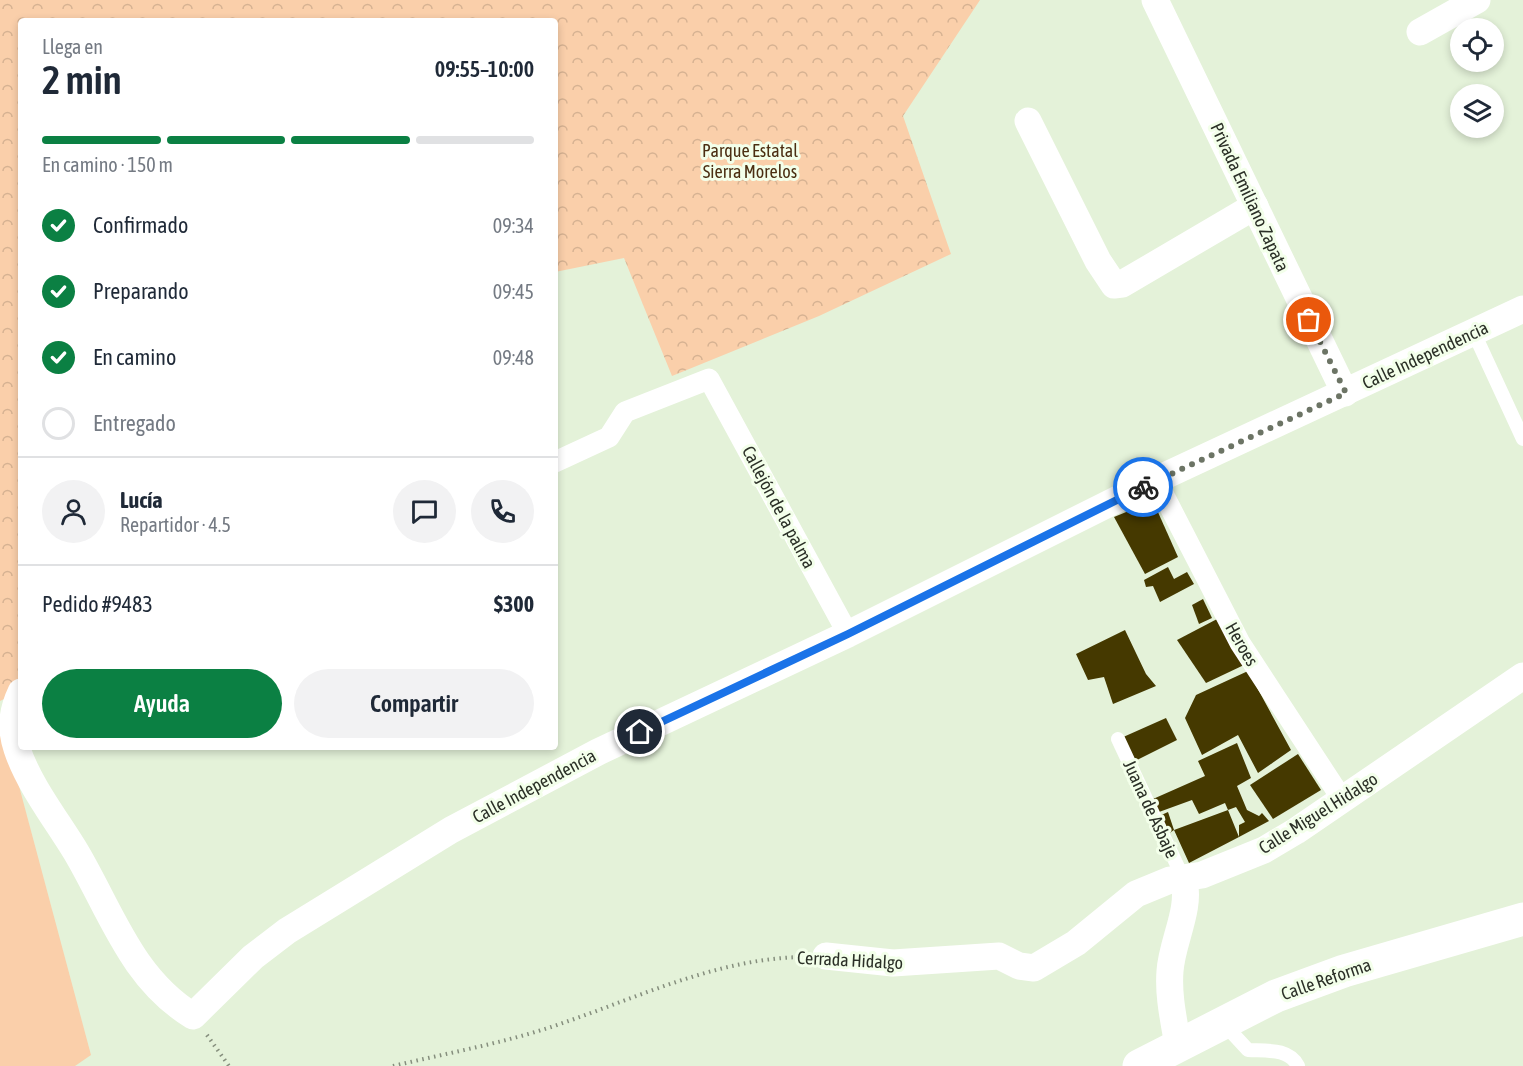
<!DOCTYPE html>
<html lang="es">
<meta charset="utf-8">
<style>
:root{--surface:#fff;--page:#f2f2f3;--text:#1f2937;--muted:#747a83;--line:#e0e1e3;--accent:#0b8043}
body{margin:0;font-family:"Asap Condensed",sans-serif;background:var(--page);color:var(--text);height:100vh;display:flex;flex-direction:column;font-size:22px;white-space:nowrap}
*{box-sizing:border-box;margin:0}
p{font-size:20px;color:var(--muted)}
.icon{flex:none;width:33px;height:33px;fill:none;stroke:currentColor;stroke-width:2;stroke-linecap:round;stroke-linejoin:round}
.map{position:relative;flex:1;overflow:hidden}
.panel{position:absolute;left:18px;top:18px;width:540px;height:732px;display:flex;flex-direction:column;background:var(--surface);border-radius:6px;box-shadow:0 3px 9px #0003}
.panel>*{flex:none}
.controls{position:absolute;left:1450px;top:18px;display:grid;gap:12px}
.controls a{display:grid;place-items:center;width:54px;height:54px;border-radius:50%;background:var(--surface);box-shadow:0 3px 9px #0003;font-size:30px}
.pin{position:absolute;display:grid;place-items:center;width:51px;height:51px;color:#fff;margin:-26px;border:3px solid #fff;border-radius:50%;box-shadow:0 2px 6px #0007}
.courier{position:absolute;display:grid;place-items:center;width:60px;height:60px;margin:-30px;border:4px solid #1a73e8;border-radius:50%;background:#fff;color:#222;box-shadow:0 2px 8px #0007}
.headline em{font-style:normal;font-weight:600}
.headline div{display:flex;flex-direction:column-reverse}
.headline{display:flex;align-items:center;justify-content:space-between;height:102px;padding:0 24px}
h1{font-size:39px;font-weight:600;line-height:45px}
.bar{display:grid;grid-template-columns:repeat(4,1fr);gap:9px 6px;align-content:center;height:72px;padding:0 24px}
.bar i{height:8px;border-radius:4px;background:var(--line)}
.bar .on{background:var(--accent)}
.bar p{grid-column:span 4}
.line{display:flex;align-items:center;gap:15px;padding:0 24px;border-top:2px solid var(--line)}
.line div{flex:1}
.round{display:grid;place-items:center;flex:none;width:63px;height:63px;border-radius:32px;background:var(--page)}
ol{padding:0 24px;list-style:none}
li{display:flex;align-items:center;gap:18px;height:66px}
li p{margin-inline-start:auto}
li .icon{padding:6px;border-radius:50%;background:var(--accent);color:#fff;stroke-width:4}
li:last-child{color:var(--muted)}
li i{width:33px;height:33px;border:3px solid var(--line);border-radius:50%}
.action{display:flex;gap:12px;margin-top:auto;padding:12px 24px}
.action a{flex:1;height:69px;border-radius:36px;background:var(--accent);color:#fff;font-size:24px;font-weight:600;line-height:69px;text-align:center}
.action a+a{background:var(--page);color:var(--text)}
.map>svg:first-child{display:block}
.green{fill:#facfaa}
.park{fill:url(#park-crowns)}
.building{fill:#453900}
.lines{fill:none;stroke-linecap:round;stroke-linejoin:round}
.path{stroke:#858e7d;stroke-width:4;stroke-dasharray:1.5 4.5;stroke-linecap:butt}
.service{stroke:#fff;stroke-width:14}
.pedestrian{stroke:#fff;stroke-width:21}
.minor{stroke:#fff;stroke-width:27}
.tertiary{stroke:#fff;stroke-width:33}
.done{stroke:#6c7465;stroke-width:6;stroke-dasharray:0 10.8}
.route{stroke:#1a73e8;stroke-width:8}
.labels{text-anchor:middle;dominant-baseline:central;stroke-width:6;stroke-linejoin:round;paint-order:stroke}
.park-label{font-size:18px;fill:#4b2e12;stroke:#f3ffea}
.street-label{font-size:18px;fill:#2b3027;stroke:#f3ffea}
</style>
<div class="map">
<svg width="1523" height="1066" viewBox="0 0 1523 1066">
<defs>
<pattern id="park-crowns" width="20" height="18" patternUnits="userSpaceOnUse" patternTransform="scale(1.5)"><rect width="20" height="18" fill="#facfaa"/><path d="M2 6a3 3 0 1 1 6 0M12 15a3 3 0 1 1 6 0" fill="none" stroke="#d6b292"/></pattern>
</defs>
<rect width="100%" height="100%" fill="#e4f2d9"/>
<polygon class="green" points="0,715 91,1055 75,1066 0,1066"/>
<polygon class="park" points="0,0 980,0 903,116 951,254 819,316 672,376 624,258 555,272 555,21 21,21 21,691 0,701"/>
<g class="building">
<polygon points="1153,501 1178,557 1145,574 1114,517"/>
<polygon points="1168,567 1174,579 1187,572 1194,584 1160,602 1153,586 1146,587 1144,580"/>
<polygon points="1203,599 1212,618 1199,624 1192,605"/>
<polygon points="1219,618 1244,665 1206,683 1177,640"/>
<polygon points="1125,630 1146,674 1156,686 1113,704 1104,677 1088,680 1076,654"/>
<polygon points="1248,671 1291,750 1258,773 1238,735 1202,755 1185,718 1196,695"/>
<polygon points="1166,718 1177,740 1133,762 1121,738"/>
<polygon points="1237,743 1251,778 1237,786 1247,810 1259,816 1262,813 1269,821 1239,837 1189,863 1174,830 1228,810 1239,837 1239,825 1245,822 1236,807 1228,810 1225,803 1199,814 1192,800 1159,812 1153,799 1205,776 1198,761"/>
<polygon points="1298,754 1321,790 1273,819 1250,785"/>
<polygon points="1168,812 1174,830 1168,834 1157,817"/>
</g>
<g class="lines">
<g class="path">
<polyline points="207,1035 229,1066"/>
<path d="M393 1066C448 1053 504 1043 557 1025 637 998 716 959 801 957"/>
</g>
<g class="service">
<polyline points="1474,333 1523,439"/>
<polyline points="1118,739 1184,880"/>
<path d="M1223 1023 1248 1050C1266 1051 1289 1048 1298 1066"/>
</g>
<g class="pedestrian">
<polyline points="555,462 609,437 625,412 709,379 848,634"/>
<polyline points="1156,480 1240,643 1342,799"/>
</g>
<g class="minor">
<polyline points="1155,0 1345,393"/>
<polyline points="1420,32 1477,0"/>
<polyline points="1028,121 1098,261 1114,285 1122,284 1255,206"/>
<path d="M21 692C12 711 10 728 17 749 29 785 56 819 76 852 111 911 131 978 193 1016L253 957 287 931 451 830 598 752 848 634 1156 480 1523 309"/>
<polyline points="826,956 893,963 999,956 1019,966 1034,968 1076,943 1136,894 1170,880 1202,875 1264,850 1296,831 1523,676"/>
<path d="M1178 1046C1174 1021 1168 996 1170 971 1172 941 1191 910 1184 880"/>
</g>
<polyline class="tertiary" points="1139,1066 1276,996 1344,971 1523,919"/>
</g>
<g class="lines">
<polyline class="done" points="1143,487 1346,393 1309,320"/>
<polyline class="route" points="640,732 848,634 1143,487"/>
</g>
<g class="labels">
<g class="park-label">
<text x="750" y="150">Parque Estatal<tspan x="750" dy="21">Sierra Morelos</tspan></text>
</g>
<g class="street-label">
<text transform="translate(1250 197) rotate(65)">Privada Emiliano Zapata</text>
<text transform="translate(1425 355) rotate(-25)">Calle Independencia</text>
<text transform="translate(779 507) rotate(62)">Callejón de la palma</text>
<text transform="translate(1242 644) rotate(60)">Heroes</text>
<text transform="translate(534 786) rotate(-28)">Calle Independencia</text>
<text transform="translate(1151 809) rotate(65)">Juana de Asbaje</text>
<text transform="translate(1318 813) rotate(-32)">Calle Miguel Hidalgo</text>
<text transform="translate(850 960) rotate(3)">Cerrada Hidalgo</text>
<text transform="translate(1326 979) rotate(-19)">Calle Reforma</text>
</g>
</g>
</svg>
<div class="controls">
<a><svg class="icon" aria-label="locate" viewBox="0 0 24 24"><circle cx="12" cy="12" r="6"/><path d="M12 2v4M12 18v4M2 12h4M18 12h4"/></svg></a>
<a><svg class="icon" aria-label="layers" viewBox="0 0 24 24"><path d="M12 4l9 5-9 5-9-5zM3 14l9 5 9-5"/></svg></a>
</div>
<div class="pin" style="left:1309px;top:320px;background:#ea580c"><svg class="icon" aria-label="bag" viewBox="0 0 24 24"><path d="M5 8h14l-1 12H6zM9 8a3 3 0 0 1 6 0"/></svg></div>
<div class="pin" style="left:640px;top:732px;background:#1f2937"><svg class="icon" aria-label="home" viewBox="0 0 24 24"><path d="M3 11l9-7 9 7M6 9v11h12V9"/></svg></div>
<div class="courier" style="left:1143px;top:487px"><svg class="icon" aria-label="bike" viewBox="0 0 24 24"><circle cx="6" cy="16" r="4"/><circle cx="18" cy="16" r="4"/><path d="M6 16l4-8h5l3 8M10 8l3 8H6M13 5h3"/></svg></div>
<section class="panel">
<div class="headline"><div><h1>2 min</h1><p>Llega en</p></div><em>09:55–10:00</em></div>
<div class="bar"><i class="on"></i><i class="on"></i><i class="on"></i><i></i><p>En camino · 150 m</p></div>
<ol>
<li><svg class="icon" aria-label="check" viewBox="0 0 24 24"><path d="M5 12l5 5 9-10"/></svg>Confirmado<p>09:34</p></li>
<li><svg class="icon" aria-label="check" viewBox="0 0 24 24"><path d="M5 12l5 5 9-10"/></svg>Preparando<p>09:45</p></li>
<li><svg class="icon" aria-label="check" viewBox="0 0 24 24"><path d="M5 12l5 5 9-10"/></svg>En camino<p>09:48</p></li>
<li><i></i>Entregado</li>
</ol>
<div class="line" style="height:108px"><a class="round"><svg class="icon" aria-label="person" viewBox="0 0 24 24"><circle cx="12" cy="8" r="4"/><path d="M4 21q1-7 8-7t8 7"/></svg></a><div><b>Lucía</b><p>Repartidor · 4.5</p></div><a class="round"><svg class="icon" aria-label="chat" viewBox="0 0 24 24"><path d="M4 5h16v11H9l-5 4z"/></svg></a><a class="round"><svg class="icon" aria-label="phone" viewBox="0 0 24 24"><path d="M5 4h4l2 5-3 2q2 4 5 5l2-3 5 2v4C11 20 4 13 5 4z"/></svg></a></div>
<div class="line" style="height:78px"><div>Pedido #9483</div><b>$300</b></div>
<div class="action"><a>Ayuda</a><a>Compartir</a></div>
</section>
</div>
